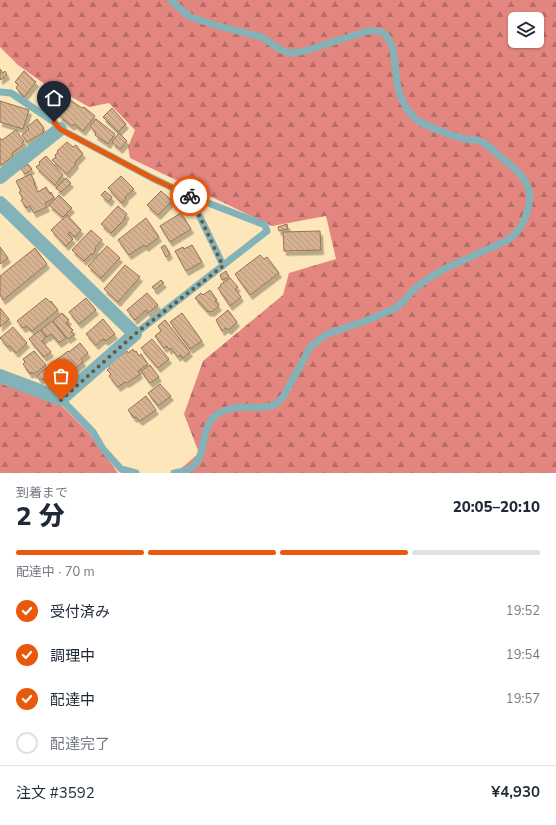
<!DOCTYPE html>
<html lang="ja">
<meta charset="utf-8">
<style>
:root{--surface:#fff;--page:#f2f2f3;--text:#1f2937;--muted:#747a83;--line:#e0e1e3;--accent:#ea580c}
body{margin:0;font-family:"Nunito Sans","Noto Sans JP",sans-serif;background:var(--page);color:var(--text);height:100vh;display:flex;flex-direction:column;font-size:15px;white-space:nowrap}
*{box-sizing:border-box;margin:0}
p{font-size:13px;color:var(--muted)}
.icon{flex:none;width:22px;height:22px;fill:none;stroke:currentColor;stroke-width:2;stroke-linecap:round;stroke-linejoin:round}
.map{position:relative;height:473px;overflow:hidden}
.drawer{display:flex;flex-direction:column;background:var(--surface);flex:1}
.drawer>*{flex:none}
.buttons{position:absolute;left:508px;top:12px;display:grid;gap:8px}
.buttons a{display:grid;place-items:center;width:36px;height:36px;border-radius:6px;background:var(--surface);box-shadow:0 1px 3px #0004;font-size:20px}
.pin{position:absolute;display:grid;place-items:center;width:34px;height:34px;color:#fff;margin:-41px -17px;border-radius:50% 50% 50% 0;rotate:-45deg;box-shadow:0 0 4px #0007}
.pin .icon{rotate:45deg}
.courier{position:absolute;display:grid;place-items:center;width:40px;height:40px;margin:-20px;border:3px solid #ea580c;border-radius:50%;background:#fff;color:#222;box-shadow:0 1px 5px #0007}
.summary em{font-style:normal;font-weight:800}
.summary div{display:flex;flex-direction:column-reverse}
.summary{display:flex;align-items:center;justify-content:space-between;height:68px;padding:0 16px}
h1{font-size:26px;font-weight:800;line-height:30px}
.bar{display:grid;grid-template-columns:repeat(4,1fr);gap:6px 4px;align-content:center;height:48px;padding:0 16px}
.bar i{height:5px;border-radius:3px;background:var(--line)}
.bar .active{background:var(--accent)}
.bar p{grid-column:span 4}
.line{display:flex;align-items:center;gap:10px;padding:0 16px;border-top:1px solid var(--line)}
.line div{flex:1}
ol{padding:0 16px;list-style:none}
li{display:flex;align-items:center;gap:12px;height:44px}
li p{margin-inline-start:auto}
li .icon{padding:4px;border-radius:50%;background:var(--accent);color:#fff;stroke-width:4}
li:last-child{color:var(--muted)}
li i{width:22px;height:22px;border:2px solid var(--line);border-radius:50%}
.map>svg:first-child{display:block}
.forest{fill:url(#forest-firs);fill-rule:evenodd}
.building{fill:url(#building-back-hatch);stroke:#947253;filter:url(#shadow)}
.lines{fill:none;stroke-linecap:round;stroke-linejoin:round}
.service{stroke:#83b3b8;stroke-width:7}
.minor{stroke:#83b3b8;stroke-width:14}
.done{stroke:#665a42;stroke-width:4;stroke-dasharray:0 7.2}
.route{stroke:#ea580c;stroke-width:5}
</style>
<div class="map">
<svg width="556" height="473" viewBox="0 0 556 473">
<defs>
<pattern id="forest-firs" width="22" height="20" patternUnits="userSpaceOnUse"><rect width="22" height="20" fill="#e38680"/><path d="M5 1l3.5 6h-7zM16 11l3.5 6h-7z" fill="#b76c67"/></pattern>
<pattern id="building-back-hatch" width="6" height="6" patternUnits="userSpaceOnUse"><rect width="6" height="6" fill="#d6b291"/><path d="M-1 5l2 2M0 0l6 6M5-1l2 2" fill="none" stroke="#b7987b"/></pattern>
<filter id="shadow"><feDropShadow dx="2.5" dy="4.5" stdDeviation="0" flood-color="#0004"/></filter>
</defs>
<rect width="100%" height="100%" fill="#fce6ba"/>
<g class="forest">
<path d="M0 0H556V473H176L199 453 184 414 203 361 283 295 289 273 336 259 326 216 272 226 130 158 128 147 135 130 109 103 89 107 70 96 57 97 46 85 18 65 0 47ZM515 19H537V41H515Z"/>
<polygon points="0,377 55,399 89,433 118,473 0,473"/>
</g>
<g class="building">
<polygon points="0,69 3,73 5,71 7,75 0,80"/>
<polygon points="24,71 36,82 24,97 16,88 18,85 15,82"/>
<polygon points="70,100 82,108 84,107 95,116 83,131 74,124 72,126 59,116 61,113 59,112"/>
<polygon points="0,101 29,110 23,129 0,122"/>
<polygon points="112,108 126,124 118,132 103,117"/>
<polygon points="37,119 44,128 42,130 44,132 27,142 22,135 29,129 27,127"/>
<polygon points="96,119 115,134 108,144 95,135 96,133 90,126"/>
<polygon points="16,130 24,141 22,143 23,145 12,153 13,156 0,166 0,138 2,140"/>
<polygon points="119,133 127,141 120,149 112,142"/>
<polygon points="67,142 73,147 76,145 83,154 75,162 76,164 67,174 52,160 56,157 55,155 58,152 57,151"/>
<polygon points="46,156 63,175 59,179 59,180 55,185 36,167 40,164 39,162"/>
<polygon points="28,164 32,169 25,174 21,169"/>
<polygon points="31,174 35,184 34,184 38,192 46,187 50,194 51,192 54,198 45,203 47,207 34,213 30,206 26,208 21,200 23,199 19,192 21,191 16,181"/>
<polygon points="121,176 134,189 125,197 126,198 122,203 108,188"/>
<polygon points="66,178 71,183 61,192 56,188"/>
<polygon points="105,191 112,197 109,202 101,195"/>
<polygon points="161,191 172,201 158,215 147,205"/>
<polygon points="59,195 72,208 63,217 49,205"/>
<polygon points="118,206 127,214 124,218 125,219 111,233 101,224"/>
<polygon points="181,213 191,229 170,242 160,226"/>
<polygon points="67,215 81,230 75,237 70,232 68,234 73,239 66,246 51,230"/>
<polygon points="146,218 159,237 146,247 144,245 129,255 118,240"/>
<polygon points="287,224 288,229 279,231 278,227"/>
<polygon points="91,230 102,240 95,248 96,250 92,255 91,254 84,261 72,250"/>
<polygon points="320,231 321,250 284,251 283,232"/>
<polygon points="165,245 170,254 166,257 161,247"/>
<polygon points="192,245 202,262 186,271 175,251 183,247 184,249"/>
<polygon points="107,246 120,258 101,278 88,266"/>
<polygon points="0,247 8,258 0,264"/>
<polygon points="35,248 47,264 3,300 0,295 0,276"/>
<polygon points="260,255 264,259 267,257 279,273 250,295 235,274"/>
<polygon points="125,265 140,277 118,302 104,289"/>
<polygon points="226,271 229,277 222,280 220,275"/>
<polygon points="230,278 238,287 235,289 241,297 230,306 218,288 221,286 220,285"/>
<polygon points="161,280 164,283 155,290 152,287"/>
<polygon points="210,290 217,300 215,301 219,306 212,312 210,311 208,312 195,298 201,293 203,295"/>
<polygon points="147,293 158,305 148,313 146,310 135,320 127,310"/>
<polygon points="46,298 50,302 51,301 58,310 32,331 27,326 23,328 17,321"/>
<polygon points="86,298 96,310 79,324 69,312"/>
<polygon points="0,308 9,319 0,327"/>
<polygon points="228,310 237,322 229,330 226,328 222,331 216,320"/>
<polygon points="62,313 69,320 66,323 73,330 71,332 74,335 68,339 53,321"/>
<polygon points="182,313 202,341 190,349 170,322"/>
<polygon points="103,319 115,334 106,341 103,339 96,345 86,334"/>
<polygon points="165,320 190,352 183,358 180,355 178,357 171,348 169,350 167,346 164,348 155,336 161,331 158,326"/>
<polygon points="52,321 66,338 59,343 51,334 47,337 41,330"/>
<polygon points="13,327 27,343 16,353 10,346 8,347 0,338"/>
<polygon points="40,330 46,337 42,341 51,352 44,357 29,339"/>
<polygon points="152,339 169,359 158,368 141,348"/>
<polygon points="80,343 88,353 81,359 83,362 69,374 63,367 61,368 55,361 68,351 69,352"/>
<polygon points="133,349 134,352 136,351 139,356 141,354 148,364 138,371 140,374 127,383 125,382 118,387 109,376 111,374 107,370 110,368 107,365 127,351 128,353"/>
<polygon points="34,351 46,365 34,374 32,372 30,374 23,364 25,362 23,359"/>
<polygon points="150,365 159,377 150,383 141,371"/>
<polygon points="47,367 53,374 45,381 43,378 40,380 37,376"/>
<polygon points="160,384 171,396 158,406 148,393"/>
<polygon points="146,396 156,410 140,421 136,417 134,418 128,410"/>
</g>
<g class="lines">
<g class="service">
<path d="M171 0 176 5 190 17 222 27 262 37 279 49 289 53 301 52 368 31C372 31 379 30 383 33 397 42 394 72 398 87 399 95 403 102 407 109 410 112 414 118 417 120 428 127 453 136 465 139 470 140 476 139 480 141 487 144 492 149 497 154 513 167 534 181 529 204 526 219 521 230 508 240L444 269 429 278 414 289 404 301 396 308 365 321 327 334 311 346 283 397C280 400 278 403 274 405 264 409 254 407 244 407 234 407 222 410 215 416 199 429 208 459 189 469 185 471 178 472 174 473"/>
<polyline points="0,92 11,93 54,122 60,129 152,178 190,196 223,265"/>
<polyline points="135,334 267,231 265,225 190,196"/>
<polyline points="61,399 93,432 103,449 121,469 136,473"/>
</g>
<g class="minor">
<polyline points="0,177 60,129"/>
<polyline points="0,203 135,334 61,399 0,376"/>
</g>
</g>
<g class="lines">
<polyline class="done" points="61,400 135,334 223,266 190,196"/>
<polyline class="route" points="54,122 60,129 73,136 152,178 190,196"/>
</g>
</svg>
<div class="buttons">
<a><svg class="icon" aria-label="layers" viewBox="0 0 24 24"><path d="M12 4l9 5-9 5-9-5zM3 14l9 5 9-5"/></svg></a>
</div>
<div class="pin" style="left:61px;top:400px;background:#ea580c"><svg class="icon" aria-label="bag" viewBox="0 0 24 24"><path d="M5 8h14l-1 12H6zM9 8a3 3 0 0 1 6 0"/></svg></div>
<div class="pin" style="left:54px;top:122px;background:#1f2937"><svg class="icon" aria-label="home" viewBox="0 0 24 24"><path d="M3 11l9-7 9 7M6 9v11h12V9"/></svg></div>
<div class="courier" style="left:190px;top:196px"><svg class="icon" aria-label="bike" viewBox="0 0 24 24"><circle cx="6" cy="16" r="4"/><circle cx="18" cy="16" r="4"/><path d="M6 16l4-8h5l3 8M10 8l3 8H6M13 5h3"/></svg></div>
</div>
<section class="drawer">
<div class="summary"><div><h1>2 分</h1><p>到着まで</p></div><em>20:05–20:10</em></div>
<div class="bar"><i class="active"></i><i class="active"></i><i class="active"></i><i></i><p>配達中 · 70 m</p></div>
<ol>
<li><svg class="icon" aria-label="check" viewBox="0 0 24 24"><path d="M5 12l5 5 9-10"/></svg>受付済み<p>19:52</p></li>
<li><svg class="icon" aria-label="check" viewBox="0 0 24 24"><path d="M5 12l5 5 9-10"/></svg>調理中<p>19:54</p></li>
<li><svg class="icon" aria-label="check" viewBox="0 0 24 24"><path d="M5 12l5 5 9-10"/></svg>配達中<p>19:57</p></li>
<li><i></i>配達完了</li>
</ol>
<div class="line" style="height:52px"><div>注文 #3592</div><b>¥4,930</b></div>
</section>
